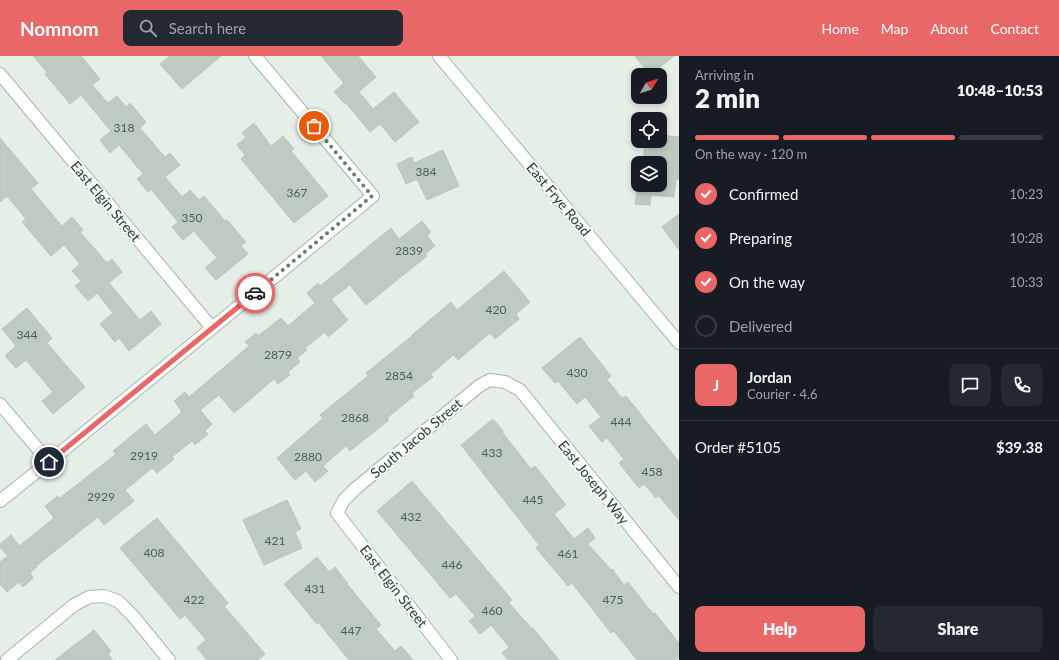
<!DOCTYPE html>
<meta charset="utf-8">
<style>
:root{--surface:#171b24;--page:#242831;--text:#f1f3f6;--muted:#9ea1a6;--line:#363941;--accent:#ea6767}
body{margin:0;font-family:Lato,sans-serif;background:var(--page);color:var(--text);height:100vh;display:flex;flex-direction:column;font-size:15px;white-space:nowrap}
*{box-sizing:border-box;margin:0}
p{font-size:13px;color:var(--muted)}
.icon{flex:none;width:22px;height:22px;fill:none;stroke:currentColor;stroke-width:2;stroke-linecap:round;stroke-linejoin:round}
.map{position:relative;flex:1;overflow:hidden}
.panel{display:flex;flex-direction:column;background:var(--surface);width:380px}
.panel>*{flex:none}
.needle{width:26px;rotate:51deg}
.controls{position:absolute;left:631px;top:12px;display:grid;gap:8px}
.controls a{display:grid;place-items:center;width:36px;height:36px;border-radius:8px;background:var(--surface);box-shadow:0 2px 6px #0003;font-size:20px}
.pin{position:absolute;display:grid;place-items:center;width:34px;height:34px;color:#fff;margin:-17px;border:2px solid #fff;border-radius:50%;box-shadow:0 1px 4px #0007}
.courier{position:absolute;display:grid;place-items:center;width:40px;height:40px;margin:-20px;border:3px solid #ea6767;border-radius:50%;background:#fff;color:#222;box-shadow:0 1px 5px #0007}
.summary em{font-style:normal;font-weight:800}
.summary div{display:flex;flex-direction:column-reverse}
.summary{display:flex;align-items:center;justify-content:space-between;height:68px;padding:0 16px}
h1{font-size:26px;font-weight:800;line-height:30px}
.bar{display:grid;grid-template-columns:repeat(4,1fr);gap:6px 4px;align-content:center;height:48px;padding:0 16px}
.bar i{height:5px;border-radius:3px;background:var(--line)}
.bar .current{background:var(--accent)}
.bar p{grid-column:span 4}
.line{display:flex;align-items:center;gap:10px;padding:0 16px;border-top:1px solid var(--line)}
.line div{flex:1}
.round{display:grid;place-items:center;flex:none;width:42px;height:42px;border-radius:8px;background:var(--page)}
ol{padding:0 16px;list-style:none}
li{display:flex;align-items:center;gap:12px;height:44px}
li p{margin-inline-start:auto}
li .icon{padding:4px;border-radius:50%;background:var(--accent);color:#fff;stroke-width:4}
li:last-child{color:var(--muted)}
li i{width:22px;height:22px;border:2px solid var(--line);border-radius:50%}
.button{display:flex;gap:8px;margin-top:auto;padding:8px 16px}
.button a{flex:1;height:46px;border-radius:8px;background:var(--accent);color:#fff;font-size:16px;font-weight:800;line-height:46px;text-align:center}
.button a+a{background:var(--page);color:var(--text)}
header{display:flex;align-items:center;gap:24px;box-sizing:border-box;height:56px;padding:0 20px;background:var(--accent);color:#fff}
header strong{font-size:19px}
nav{display:flex;gap:22px;margin-inline-start:auto;font-size:14px}
.search{width:280px;height:36px;background:var(--page);display:flex;align-items:center;gap:10px;box-sizing:border-box;padding:0 14px;border-radius:8px;color:var(--muted);font-size:15px}
main{display:flex;flex:1;min-height:0}
.map>svg:first-child{display:block}
.building{fill:#becbc3;stroke:#b8c7bd}
.lines{fill:none;stroke-linecap:round;stroke-linejoin:round}
.street-casing{stroke:#a8b6ae;stroke-width:14}
.secondary-casing{stroke:#a7bcb0;stroke-width:14}
.street{stroke:#fff;stroke-width:12}
.secondary{stroke:#fff;stroke-width:12}
.done{stroke:#697c72;stroke-width:4;stroke-dasharray:0 7.2}
.route{stroke:#ea6767;stroke-width:5}
.labels{text-anchor:middle;dominant-baseline:central;stroke-width:4;stroke-linejoin:round;paint-order:stroke}
.number-label{font-size:12px;fill:#4b6256}
.street-label{font-size:14px;fill:#253f32;stroke:#f6faf7}
</style>
<header>
<strong>Nomnom</strong>
<div class="search"><svg class="icon" aria-label="search" viewBox="0 0 24 24"><circle cx="10" cy="10" r="6"/><path d="M15 15l6 6"/></svg>Search here</div>
<nav><a>Home</a><a>Map</a><a>About</a><a>Contact</a></nav>
</header>
<main>
<div class="map">
<svg width="679" height="604" viewBox="0 0 679 604">
<rect width="100%" height="100%" fill="#e6eee8"/>
<g class="building">
<polygon points="33,0 81,0 100,23 92,29 108,47 117,40 126,51 130,47 146,66 140,72 165,101 170,97 180,109 165,121 182,141 190,134 199,144 204,140 225,165 227,164 246,186 241,190 248,198 216,224 205,212 217,202 194,175 183,184 172,171 178,166 151,133 148,136 137,123 143,118 119,89 110,97 100,84 111,75 81,39 70,48 45,18 47,16"/>
<polygon points="170,0 221,0 182,33 160,8"/>
<polygon points="321,0 358,0 376,21 359,36 373,53 394,36 419,66 395,86 380,68 370,76 346,47 345,48 334,36 344,27"/>
<polygon points="635,0 674,0 650,19"/>
<polygon points="254,67 271,90 283,80 294,93 291,95 328,140 294,167 241,103 245,99 237,89 246,81 242,77"/>
<polygon points="660,79 679,81 679,123 676,123 674,141 651,139 650,149 635,148 637,135 642,135 643,129 660,129 660,107 643,107 645,85 660,85"/>
<polygon points="0,82 38,127 31,133 62,170 72,161 83,174 80,176 107,207 112,203 122,216 109,227 140,264 151,255 161,268 129,295 119,282 115,286 100,268 113,257 97,237 88,245 75,230 81,225 72,215 80,208 64,189 51,200 22,166 26,163 7,140 0,146"/>
<polygon points="443,94 459,130 427,144 417,123 406,128 397,108 412,101 414,107"/>
<polygon points="679,158 679,194 662,171"/>
<polygon points="422,165 431,176 427,180 435,190 425,198 427,200 366,249 350,229 331,243 348,264 328,281 325,276 305,292 307,294 297,302 300,306 288,316 290,319 278,328 274,323 234,357 219,339 200,354 212,368 205,375 208,378 195,389 192,385 172,401 174,403 157,417 152,412 125,434 134,445 104,469 98,461 36,510 37,511 30,517 33,522 23,531 19,526 7,536 0,528 0,506 8,500 0,491 0,488 11,479 19,490 54,462 45,450 58,440 60,442 116,398 113,395 146,368 155,379 182,356 174,345 185,336 189,341 249,290 245,286 256,277 258,280 281,262 288,270 315,247 307,237 318,227 320,230 391,172 399,183"/>
<polygon points="504,215 530,246 516,258 519,263 495,283 490,277 458,304 453,299 431,318 433,321 412,337 414,340 387,362 389,364 350,395 346,390 323,410 328,415 315,426 306,415 295,424 277,402 323,362 320,359 368,320 366,317 413,279 412,279 451,246 457,254"/>
<polygon points="27,252 52,282 47,287 85,331 53,358 42,345 53,336 26,304 16,312 5,300 16,290 2,273"/>
<polygon points="580,281 611,320 607,324 622,342 626,340 679,406 679,464 658,439 656,442 644,428 639,432 619,407 624,403 607,382 602,386 589,370 601,361 585,341 577,348 558,325 555,327 542,312"/>
<polygon points="493,363 503,375 502,376 531,413 535,410 566,449 554,458 574,483 588,472 595,482 588,488 611,514 612,513 624,529 628,526 653,558 655,557 679,587 679,601 675,604 637,604 614,575 611,577 572,527 568,530 536,492 539,489 461,389"/>
<polygon points="412,425 512,544 509,547 532,573 533,572 559,604 508,604 502,597 509,591 491,569 480,578 469,565 475,560 456,538 450,542 377,455"/>
<polygon points="287,444 301,473 295,476 302,492 264,509 243,464"/>
<polygon points="157,462 228,547 224,550 265,598 258,604 207,604 197,592 206,584 185,559 180,563 120,492"/>
<polygon points="317,501 329,516 335,511 348,528 347,528 381,569 376,573 395,595 401,590 413,604 349,604 318,566 317,568 284,528"/>
<polygon points="94,574 111,595 108,598 113,604 55,604"/>
</g>
<g class="lines">
<defs>
<g id="street">
<polyline points="0,18 212,272"/>
<polyline points="0,348 49,406"/>
<polyline points="0,445 49,406 373,140 255,0"/>
<polyline points="7,604 74,549 89,541 104,540 118,545 133,560 169,604"/>
<polyline points="451,604 337,457 344,444 355,433 479,330 490,324 505,326 520,334 679,531"/>
</g>
<polyline id="secondary" points="439,0 679,287"/>
</defs>
<use href="#street" class="street-casing"/>
<use href="#secondary" class="secondary-casing"/>
<use href="#street" class="street"/>
<use href="#secondary" class="secondary"/>
</g>
<g class="lines">
<polyline class="done" points="255,237 372,140 314,70"/>
<polyline class="route" points="49,406 255,237"/>
</g>
<g class="labels">
<g class="number-label">
<text x="124" y="71">318</text>
<text x="426" y="115">384</text>
<text x="297" y="136">367</text>
<text x="192" y="161">350</text>
<text x="409" y="194">2839</text>
<text x="496" y="253">420</text>
<text x="27" y="278">344</text>
<text x="278" y="298">2879</text>
<text x="577" y="316">430</text>
<text x="399" y="319">2854</text>
<text x="355" y="361">2868</text>
<text x="621" y="365">444</text>
<text x="492" y="396">433</text>
<text x="144" y="399">2919</text>
<text x="308" y="400">2880</text>
<text x="652" y="415">458</text>
<text x="101" y="440">2929</text>
<text x="533" y="443">445</text>
<text x="411" y="460">432</text>
<text x="275" y="484">421</text>
<text x="154" y="496">408</text>
<text x="568" y="497">461</text>
<text x="452" y="508">446</text>
<text x="315" y="532">431</text>
<text x="194" y="543">422</text>
<text x="613" y="543">475</text>
<text x="492" y="554">460</text>
<text x="351" y="574">447</text>
</g>
<g class="street-label">
<text transform="translate(559 143) rotate(50)">East Frye Road</text>
<text transform="translate(106 145) rotate(50)">East Elgin Street</text>
<text transform="translate(416 382) rotate(-40)">South Jacob Street</text>
<text transform="translate(594 426) rotate(51)">East Joseph Way</text>
<text transform="translate(394 530) rotate(52)">East Elgin Street</text>
</g>
</g>
</svg>
<div class="controls">
<a><svg class="needle" viewBox="-14 -14 28 28"><path d="M0-13l5 13h-10z" fill="#e53935"/><path d="M0 13l5-13h-10z" fill="#9ea1a6"/></svg></a>
<a><svg class="icon" aria-label="locate" viewBox="0 0 24 24"><circle cx="12" cy="12" r="6"/><path d="M12 2v4M12 18v4M2 12h4M18 12h4"/></svg></a>
<a><svg class="icon" aria-label="layers" viewBox="0 0 24 24"><path d="M12 4l9 5-9 5-9-5zM3 14l9 5 9-5"/></svg></a>
</div>
<div class="pin" style="left:314px;top:70px;background:#ea580c"><svg class="icon" aria-label="bag" viewBox="0 0 24 24"><path d="M5 8h14l-1 12H6zM9 8a3 3 0 0 1 6 0"/></svg></div>
<div class="pin" style="left:49px;top:406px;background:#1f2937"><svg class="icon" aria-label="home" viewBox="0 0 24 24"><path d="M3 11l9-7 9 7M6 9v11h12V9"/></svg></div>
<div class="courier" style="left:255px;top:237px"><svg class="icon" aria-label="car" viewBox="0 0 24 24"><path d="M5 17H2v-5l4-1 3-4h7l3 4 3 1v5h-3M9 17h6M6 11h13"/><circle cx="7" cy="17" r="2"/><circle cx="17" cy="17" r="2"/></svg></div>
</div>
<section class="panel">
<div class="summary"><div><h1>2 min</h1><p>Arriving in</p></div><em>10:48–10:53</em></div>
<div class="bar"><i class="current"></i><i class="current"></i><i class="current"></i><i></i><p>On the way · 120 m</p></div>
<ol>
<li><svg class="icon" aria-label="check" viewBox="0 0 24 24"><path d="M5 12l5 5 9-10"/></svg>Confirmed<p>10:23</p></li>
<li><svg class="icon" aria-label="check" viewBox="0 0 24 24"><path d="M5 12l5 5 9-10"/></svg>Preparing<p>10:28</p></li>
<li><svg class="icon" aria-label="check" viewBox="0 0 24 24"><path d="M5 12l5 5 9-10"/></svg>On the way<p>10:33</p></li>
<li><i></i>Delivered</li>
</ol>
<div class="line" style="height:72px"><b class="round" style="background:var(--accent);color:#fff">J</b><div><b>Jordan</b><p>Courier · 4.6</p></div><a class="round"><svg class="icon" aria-label="chat" viewBox="0 0 24 24"><path d="M4 5h16v11H9l-5 4z"/></svg></a><a class="round"><svg class="icon" aria-label="phone" viewBox="0 0 24 24"><path d="M5 4h4l2 5-3 2q2 4 5 5l2-3 5 2v4C11 20 4 13 5 4z"/></svg></a></div>
<div class="line" style="height:52px"><div>Order #5105</div><b>$39.38</b></div>
<div class="button"><a>Help</a><a>Share</a></div>
</section>
</main>
